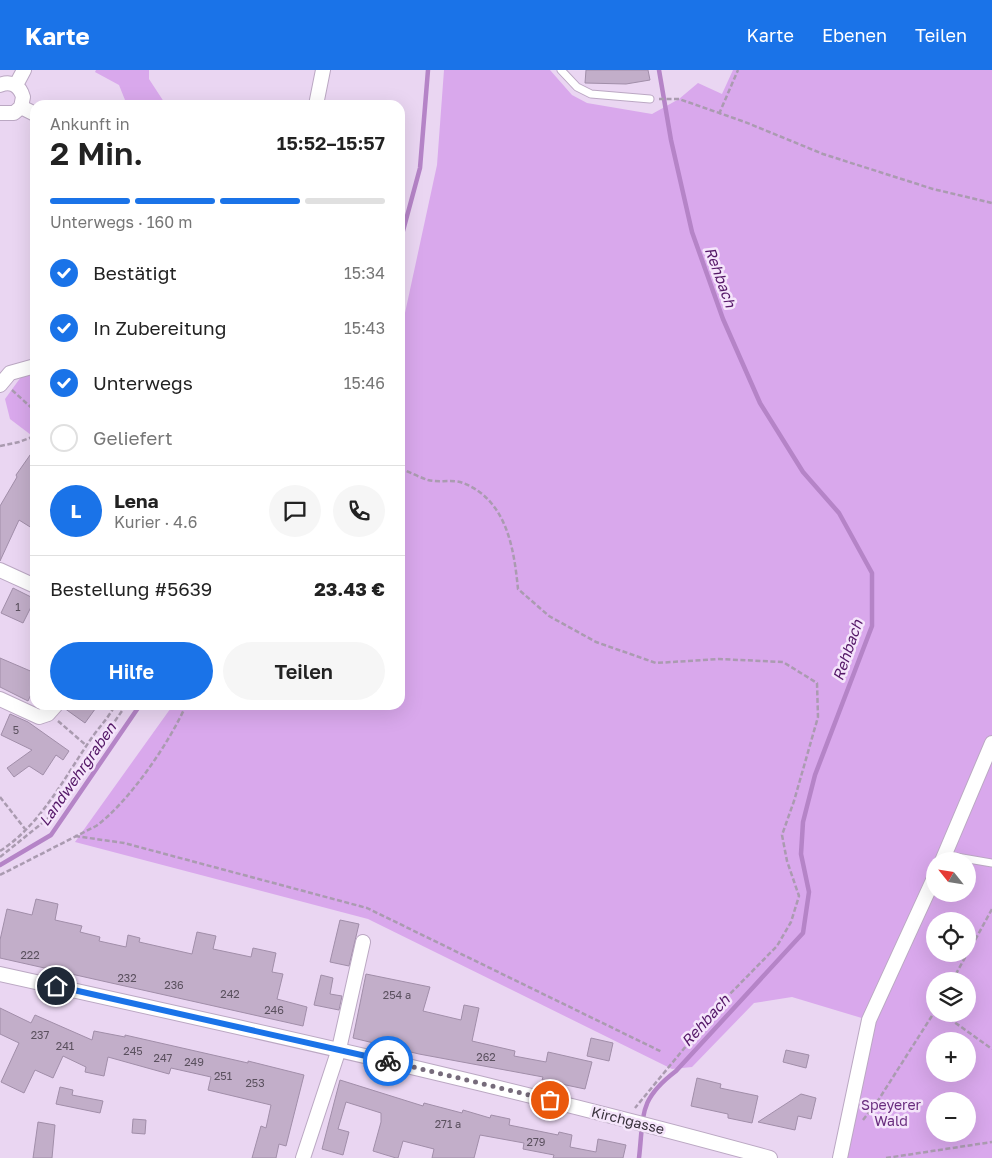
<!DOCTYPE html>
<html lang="de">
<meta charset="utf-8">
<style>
:root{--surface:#fff;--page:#f6f6f6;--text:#222;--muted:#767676;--line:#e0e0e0;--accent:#1a73e8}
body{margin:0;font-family:"Golos Text",sans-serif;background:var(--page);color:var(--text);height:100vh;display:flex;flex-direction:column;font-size:19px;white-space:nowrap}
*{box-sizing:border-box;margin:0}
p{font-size:16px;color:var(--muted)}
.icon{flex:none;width:28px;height:28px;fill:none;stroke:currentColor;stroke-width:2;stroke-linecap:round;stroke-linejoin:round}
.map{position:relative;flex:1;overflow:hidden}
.side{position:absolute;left:30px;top:30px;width:375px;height:610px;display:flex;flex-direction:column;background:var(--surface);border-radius:15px;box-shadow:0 5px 20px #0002}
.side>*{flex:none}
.needle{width:32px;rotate:300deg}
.buttons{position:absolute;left:926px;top:782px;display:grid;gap:10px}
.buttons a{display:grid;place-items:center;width:50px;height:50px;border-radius:50%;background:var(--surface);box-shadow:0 5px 20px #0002;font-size:25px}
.pin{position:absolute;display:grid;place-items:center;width:42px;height:42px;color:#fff;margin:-21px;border:2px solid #fff;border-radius:50%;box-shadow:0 1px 5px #0007}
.courier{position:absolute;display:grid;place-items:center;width:50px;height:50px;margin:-25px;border:4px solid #1a73e8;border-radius:50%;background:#fff;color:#222;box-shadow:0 1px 6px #0007}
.summary em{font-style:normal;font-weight:600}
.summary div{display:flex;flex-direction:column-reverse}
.summary{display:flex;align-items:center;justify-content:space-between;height:85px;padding:0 20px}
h1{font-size:32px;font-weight:600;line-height:38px}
.bar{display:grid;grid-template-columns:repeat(4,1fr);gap:8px 5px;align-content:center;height:60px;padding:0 20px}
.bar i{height:6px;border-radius:4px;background:var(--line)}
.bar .current{background:var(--accent)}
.bar p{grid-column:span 4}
.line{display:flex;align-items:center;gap:12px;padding:0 20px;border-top:1px solid var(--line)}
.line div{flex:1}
.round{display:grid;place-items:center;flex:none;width:52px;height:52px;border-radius:26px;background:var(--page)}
ol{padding:0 20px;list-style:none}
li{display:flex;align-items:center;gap:15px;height:55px}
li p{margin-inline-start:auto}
li .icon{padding:5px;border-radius:50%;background:var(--accent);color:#fff;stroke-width:4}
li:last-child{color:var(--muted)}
li i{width:28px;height:28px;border:2px solid var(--line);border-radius:50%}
.cta{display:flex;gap:10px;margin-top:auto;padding:10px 20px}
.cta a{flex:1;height:58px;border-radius:30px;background:var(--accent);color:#fff;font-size:20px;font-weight:600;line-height:58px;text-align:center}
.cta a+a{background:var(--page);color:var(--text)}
header{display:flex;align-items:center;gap:30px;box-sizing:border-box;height:70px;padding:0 25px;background:var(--accent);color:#fff}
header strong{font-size:24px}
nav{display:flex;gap:28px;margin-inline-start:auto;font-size:18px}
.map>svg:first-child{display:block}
.green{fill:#d9a8ec;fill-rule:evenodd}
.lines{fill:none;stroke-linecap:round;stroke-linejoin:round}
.stream{stroke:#b584c7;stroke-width:4.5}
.building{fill:#c2aec9;stroke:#a18ea9}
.lane-casing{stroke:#bba8c3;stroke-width:9}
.street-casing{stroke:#bba8c3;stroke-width:16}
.path{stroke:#aa9bb0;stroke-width:2.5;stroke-dasharray:5 2.5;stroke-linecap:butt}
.lane{stroke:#fff;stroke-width:7}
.street{stroke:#fff;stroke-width:14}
.done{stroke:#766b7b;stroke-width:5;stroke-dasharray:0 9}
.route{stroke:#1a73e8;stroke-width:6}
.labels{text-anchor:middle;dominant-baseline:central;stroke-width:5;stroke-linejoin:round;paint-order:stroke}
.number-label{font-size:11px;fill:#5a505e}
.park-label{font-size:14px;fill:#692d7e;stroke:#f5e5fb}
.street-label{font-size:14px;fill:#38313b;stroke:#f5e5fb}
.water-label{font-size:15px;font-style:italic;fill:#541767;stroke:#f5e5fb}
</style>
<header>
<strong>Karte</strong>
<nav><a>Karte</a><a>Ebenen</a><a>Teilen</a></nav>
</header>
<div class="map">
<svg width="992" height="1088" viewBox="0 0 992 1088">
<rect width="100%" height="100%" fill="#ead6f2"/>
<g class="green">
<polygon points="96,0 149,0 149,9 166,35 127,35 119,15 95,2"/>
<path d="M444 0H550L572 25 587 33 652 44 679 29 698 13 722 24 733 0H992V1088H837L865 949 792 927 754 933 692 997 672 999 368 849 75 772 173 635H400V256L405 243 437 95ZM935 791H968V824H935ZM935 851H968V884H935ZM935 911H968V944H935ZM935 971H968V1004H935ZM935 1031H968V1064H935Z"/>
<polygon points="35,304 35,368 10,349 5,329 21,307"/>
</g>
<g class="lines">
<g class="stream">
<polyline points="400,172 420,98 428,0"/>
<polyline points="0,795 51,765 140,635"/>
<path d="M639 1088C644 1044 638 1030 676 1001L803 863 809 822 801 784 803 752 815 705 872 556V503L839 443 803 402 760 333 723 249 692 162 671 70 659 0"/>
</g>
</g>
<g class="building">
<polygon points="586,0 648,0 650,10 626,14 585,13"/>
<polygon points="35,378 35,460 19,450 0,491 0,436 17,407 16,405"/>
<polygon points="13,518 35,529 23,553 1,543"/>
<polygon points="0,588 35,603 35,616 28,631 0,617"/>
<polygon points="65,635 98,635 85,653 64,638"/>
<polygon points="10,644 28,652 69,681 63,690 56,685 43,705 29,696 14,707 7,698 32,680 1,665"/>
<polygon points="36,829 58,834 55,850 82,856 80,862 100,867 99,871 126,877 128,865 140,868 139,872 192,884 197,862 216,866 213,879 251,887 253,878 276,883 272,902 283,904 277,929 307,937 303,956 0,888 0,870 7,839 32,845"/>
<polygon points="340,850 359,854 349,896 330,892"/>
<polygon points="366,904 430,917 423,941 461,950 464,935 479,938 472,971 515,981 514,986 546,992 548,982 592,992 585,1019 542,1010 543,1007 419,984 353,968"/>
<polygon points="321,905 333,908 330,924 342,926 339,940 314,935"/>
<polygon points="0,938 31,953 35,945 92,970 94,961 125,967 125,965 248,993 248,991 304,1005 286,1076 279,1074 276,1088 252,1088 261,1056 266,1058 271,1035 208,1020 211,1007 171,998 169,1004 108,987 104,1006 85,1002 86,997 63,986 53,1008 35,1000 24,1023 1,1012 19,973 0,964"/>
<polygon points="591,968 613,973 609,991 587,986"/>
<polygon points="786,980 809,985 806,998 783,992"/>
<polygon points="697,1008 721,1014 720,1018 758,1026 752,1053 728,1048 728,1044 691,1036"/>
<polygon points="340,1010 423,1036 424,1033 462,1043 463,1040 490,1048 491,1045 510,1049 509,1055 558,1065 559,1062 572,1065 570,1077 596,1082 598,1069 626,1075 623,1088 553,1088 554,1085 523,1079 524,1073 480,1065 474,1088 432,1088 434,1079 403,1071 398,1088 396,1088 373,1081 381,1052 381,1043 346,1032 338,1059 349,1062 343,1085 322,1079"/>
<polygon points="60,1017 73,1020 72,1025 103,1031 100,1043 56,1034"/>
<polygon points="801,1024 816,1028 811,1049 798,1046 795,1060 758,1052"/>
<polygon points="133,1049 146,1050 145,1064 132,1063"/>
<polygon points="38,1052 55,1055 52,1088 33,1088"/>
</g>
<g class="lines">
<defs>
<g id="lane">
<polyline points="561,0 577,17 591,24 650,29"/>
<polyline points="945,785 992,793"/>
</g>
<g id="street">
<path d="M0 15C11 10 20 16 23 27L21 37 14 43H0"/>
<polyline points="16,15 24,0"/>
<polyline points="316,35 323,0"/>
<polyline points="21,37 35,44"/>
<polyline points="0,315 10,303 35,296"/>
<polyline points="0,500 35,516"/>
<polyline points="0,629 39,647 48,644 56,635"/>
<polyline points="942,791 992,673"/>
<path d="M0 904C258 961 516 1018 770 1088"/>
<polyline points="303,1088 339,979 363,872"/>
<polyline points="840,1088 869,950 935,806"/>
</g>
</defs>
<use href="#lane" class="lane-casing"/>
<use href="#street" class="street-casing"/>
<g class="path">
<polyline points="659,29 679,29 745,52 823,84 933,119 992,133"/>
<polyline points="719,44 738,0"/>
<polyline points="12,320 35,341"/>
<polyline points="0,376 19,372 35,366"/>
<path d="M400 398C409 402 419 407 428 410 439 413 453 409 463 413 507 430 514 479 518 519L549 546 596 572 656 593 719 589 783 592 817 613 818 647 794 731 782 765 787 791 799 826 791 852 777 876 724 930 635 1038"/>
<polyline points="58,651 87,676"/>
<polyline points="0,727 25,759"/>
<polyline points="75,766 124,773 367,838 662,982"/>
<path d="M0 781C42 754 65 706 93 666 101 655 109 647 115 635"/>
<polyline points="0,787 56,742 91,686 126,635"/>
<path d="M0 805 96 756C129 732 170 672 186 635"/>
<polyline points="968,883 992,839"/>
<polyline points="952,911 967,884"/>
<polyline points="943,944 992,979"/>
<polyline points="863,1050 879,1029 935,941"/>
<polyline points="886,1088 992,1072"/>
</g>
<use href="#lane" class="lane"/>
<use href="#street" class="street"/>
</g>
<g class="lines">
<polyline class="done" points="388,991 550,1030"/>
<polyline class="route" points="56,916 388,991"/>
</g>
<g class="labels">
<g class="number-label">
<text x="18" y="536">1</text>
<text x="16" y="659">5</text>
<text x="30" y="884">222</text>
<text x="127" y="907">232</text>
<text x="174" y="914">236</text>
<text x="230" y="923">242</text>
<text x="397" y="924">254 a</text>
<text x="274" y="939">246</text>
<text x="40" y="964">237</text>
<text x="65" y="975">241</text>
<text x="133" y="980">245</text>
<text x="486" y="986">262</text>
<text x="163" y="987">247</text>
<text x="194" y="991">249</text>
<text x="223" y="1005">251</text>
<text x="255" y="1012">253</text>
<text x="448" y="1053">271 a</text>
<text x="536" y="1071">279</text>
</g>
<g class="park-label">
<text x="891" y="1034">Speyerer<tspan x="891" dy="16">Wald</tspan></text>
</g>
<g class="street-label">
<text transform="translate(628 1050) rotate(14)">Kirchgasse</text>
</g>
<g class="water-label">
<text transform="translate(721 207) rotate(70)">Rehbach</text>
<text transform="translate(847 580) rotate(-71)">Rehbach</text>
<text transform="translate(77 704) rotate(-55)">Landwehrgraben</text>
<text transform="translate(705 950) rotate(-48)">Rehbach</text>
</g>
</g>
</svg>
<div class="buttons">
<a><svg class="needle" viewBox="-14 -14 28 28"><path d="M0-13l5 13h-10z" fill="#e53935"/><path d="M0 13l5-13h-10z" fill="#767676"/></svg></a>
<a><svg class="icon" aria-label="locate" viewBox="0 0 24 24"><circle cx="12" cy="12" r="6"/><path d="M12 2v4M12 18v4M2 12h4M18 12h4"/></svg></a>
<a><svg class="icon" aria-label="layers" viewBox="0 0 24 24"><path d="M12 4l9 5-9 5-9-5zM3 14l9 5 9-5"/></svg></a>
<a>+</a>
<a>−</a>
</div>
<div class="pin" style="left:550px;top:1030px;background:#ea580c"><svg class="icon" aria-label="bag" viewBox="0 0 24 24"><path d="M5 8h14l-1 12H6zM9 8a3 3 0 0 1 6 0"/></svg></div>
<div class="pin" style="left:56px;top:916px;background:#1f2937"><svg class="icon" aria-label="home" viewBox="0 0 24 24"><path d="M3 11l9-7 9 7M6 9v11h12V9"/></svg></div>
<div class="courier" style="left:388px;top:991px"><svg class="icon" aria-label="bike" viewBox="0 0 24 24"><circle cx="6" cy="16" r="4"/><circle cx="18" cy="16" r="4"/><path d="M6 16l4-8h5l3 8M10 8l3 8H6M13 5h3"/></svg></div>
<section class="side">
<div class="summary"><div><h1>2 Min.</h1><p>Ankunft in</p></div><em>15:52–15:57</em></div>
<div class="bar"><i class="current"></i><i class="current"></i><i class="current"></i><i></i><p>Unterwegs · 160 m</p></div>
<ol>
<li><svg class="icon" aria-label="check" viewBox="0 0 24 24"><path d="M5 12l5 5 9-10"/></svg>Bestätigt<p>15:34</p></li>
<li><svg class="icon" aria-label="check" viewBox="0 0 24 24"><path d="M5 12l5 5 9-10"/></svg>In Zubereitung<p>15:43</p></li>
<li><svg class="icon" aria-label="check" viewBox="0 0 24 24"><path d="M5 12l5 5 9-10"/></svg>Unterwegs<p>15:46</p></li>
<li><i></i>Geliefert</li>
</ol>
<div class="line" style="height:90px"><b class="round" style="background:var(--accent);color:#fff">L</b><div><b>Lena</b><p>Kurier · 4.6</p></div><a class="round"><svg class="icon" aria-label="chat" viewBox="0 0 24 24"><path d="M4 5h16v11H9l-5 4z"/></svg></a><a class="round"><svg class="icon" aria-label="phone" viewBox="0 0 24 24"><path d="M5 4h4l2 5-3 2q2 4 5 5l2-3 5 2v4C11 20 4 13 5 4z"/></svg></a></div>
<div class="line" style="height:65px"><div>Bestellung #5639</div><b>23.43 €</b></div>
<div class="cta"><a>Hilfe</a><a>Teilen</a></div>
</section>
</div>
